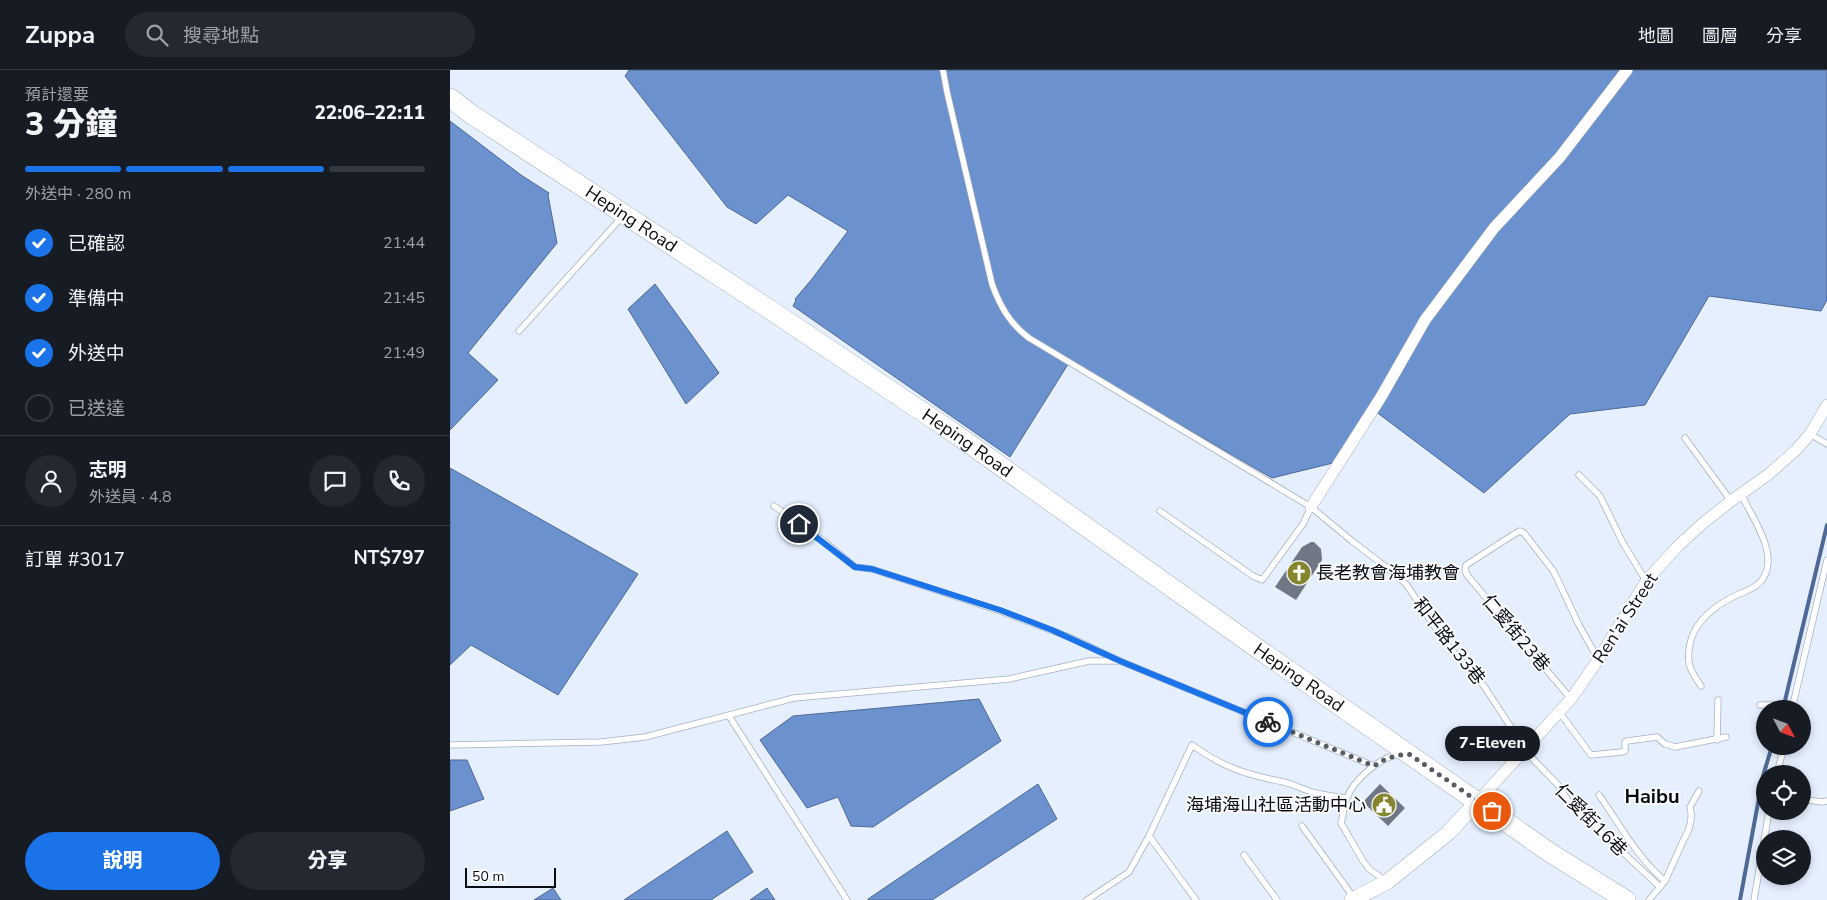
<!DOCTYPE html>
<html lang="zh-TW">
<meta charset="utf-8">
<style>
:root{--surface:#171b24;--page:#242831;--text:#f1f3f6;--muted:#9ea1a6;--line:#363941;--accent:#1a73e8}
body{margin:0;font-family:"Nunito Sans","Noto Sans TC",sans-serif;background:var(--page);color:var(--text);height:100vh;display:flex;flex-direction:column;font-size:19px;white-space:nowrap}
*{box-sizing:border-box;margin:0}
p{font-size:16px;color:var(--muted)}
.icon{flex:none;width:28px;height:28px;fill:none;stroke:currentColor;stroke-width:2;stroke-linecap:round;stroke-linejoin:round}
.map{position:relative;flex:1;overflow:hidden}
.drawer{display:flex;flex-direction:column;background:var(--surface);width:450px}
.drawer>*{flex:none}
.needle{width:32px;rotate:131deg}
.tools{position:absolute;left:1306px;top:630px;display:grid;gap:10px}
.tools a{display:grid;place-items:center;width:55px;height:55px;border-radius:50%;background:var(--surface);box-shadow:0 2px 8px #0003;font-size:25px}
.scale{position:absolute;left:15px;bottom:12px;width:91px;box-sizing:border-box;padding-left:5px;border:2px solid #090c11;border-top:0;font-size:14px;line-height:18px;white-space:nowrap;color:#090c11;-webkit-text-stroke:4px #fafbff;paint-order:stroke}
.pin{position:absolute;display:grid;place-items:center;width:42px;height:42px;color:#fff;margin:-21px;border:2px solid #fff;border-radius:50%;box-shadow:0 1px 5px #0007}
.courier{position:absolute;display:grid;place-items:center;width:50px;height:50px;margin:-25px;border:4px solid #1a73e8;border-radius:50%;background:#fff;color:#222;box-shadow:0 1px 6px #0007}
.bubble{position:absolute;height:35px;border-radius:18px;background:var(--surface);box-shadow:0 2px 8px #0003;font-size:16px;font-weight:800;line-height:35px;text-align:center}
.head em{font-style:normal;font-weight:800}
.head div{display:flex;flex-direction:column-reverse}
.head{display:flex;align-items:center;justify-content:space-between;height:85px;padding:0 25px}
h1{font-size:32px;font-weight:800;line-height:38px}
.bar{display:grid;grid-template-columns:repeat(4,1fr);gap:8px 5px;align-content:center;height:60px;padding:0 25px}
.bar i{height:6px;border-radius:4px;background:var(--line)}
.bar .current{background:var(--accent)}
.bar p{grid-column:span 4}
.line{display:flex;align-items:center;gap:12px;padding:0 25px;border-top:1px solid var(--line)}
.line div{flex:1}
.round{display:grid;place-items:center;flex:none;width:52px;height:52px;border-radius:26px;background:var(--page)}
ol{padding:0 25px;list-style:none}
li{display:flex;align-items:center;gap:15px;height:55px}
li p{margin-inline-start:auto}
li .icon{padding:5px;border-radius:50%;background:var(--accent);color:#fff;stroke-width:4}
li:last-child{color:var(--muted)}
li i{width:28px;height:28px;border:2px solid var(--line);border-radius:50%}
.cta{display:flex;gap:10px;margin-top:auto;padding:10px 25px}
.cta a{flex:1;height:58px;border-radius:30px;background:var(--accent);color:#fff;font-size:20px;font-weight:800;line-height:58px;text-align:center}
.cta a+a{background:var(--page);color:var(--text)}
header{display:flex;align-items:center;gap:30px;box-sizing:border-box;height:70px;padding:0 25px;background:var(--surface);border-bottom:1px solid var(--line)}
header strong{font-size:24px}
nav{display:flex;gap:28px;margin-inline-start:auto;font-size:18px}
.search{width:350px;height:45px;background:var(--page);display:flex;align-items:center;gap:12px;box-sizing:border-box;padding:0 18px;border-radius:28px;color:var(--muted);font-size:19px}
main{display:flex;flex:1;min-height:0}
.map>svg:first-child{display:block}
.water{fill:#6b91ce;stroke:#4e6995}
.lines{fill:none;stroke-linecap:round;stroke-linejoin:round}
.stream{stroke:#4e6995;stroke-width:4}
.building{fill:#6f7784}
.service-casing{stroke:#a7b0be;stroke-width:7}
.minor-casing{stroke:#a7b0be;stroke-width:12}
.tertiary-casing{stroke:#a7b0be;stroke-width:16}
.primary-casing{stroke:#a7b0be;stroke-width:20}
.service{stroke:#fff;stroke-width:5.5}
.minor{stroke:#fff;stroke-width:11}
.tertiary{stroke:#fff;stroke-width:15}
.primary{stroke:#fff;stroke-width:19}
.done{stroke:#565b64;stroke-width:5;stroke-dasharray:0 9}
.route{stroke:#1a73e8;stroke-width:6}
.labels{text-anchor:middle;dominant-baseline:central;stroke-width:4;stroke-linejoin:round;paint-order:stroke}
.street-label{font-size:18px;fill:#090c11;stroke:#fafbff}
.poi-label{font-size:18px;fill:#090c11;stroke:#fafbff;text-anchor:start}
.quarter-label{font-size:20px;font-weight:bold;fill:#090c11;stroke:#fafbff}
</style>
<header>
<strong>Zuppa</strong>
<div class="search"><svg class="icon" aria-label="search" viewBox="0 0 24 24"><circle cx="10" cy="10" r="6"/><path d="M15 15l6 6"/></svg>搜尋地點</div>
<nav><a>地圖</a><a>圖層</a><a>分享</a></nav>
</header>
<main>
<section class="drawer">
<div class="head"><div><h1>3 分鐘</h1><p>預計還要</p></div><em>22:06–22:11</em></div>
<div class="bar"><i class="current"></i><i class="current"></i><i class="current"></i><i></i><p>外送中 · 280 m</p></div>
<ol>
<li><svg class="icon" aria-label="check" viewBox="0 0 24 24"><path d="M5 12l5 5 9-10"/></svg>已確認<p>21:44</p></li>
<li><svg class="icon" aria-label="check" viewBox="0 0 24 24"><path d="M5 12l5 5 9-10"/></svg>準備中<p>21:45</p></li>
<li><svg class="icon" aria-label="check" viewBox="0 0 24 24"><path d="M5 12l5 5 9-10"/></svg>外送中<p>21:49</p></li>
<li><i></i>已送達</li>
</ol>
<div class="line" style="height:90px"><a class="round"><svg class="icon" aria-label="person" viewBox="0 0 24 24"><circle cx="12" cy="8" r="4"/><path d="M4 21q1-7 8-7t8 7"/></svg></a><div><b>志明</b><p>外送員 · 4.8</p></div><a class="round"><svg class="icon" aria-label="chat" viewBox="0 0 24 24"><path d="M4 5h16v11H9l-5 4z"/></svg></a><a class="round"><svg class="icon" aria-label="phone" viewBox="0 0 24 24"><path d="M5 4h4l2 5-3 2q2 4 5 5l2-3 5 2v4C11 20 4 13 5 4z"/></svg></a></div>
<div class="line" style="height:65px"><div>訂單 #3017</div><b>NT$797</b></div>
<div class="cta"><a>說明</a><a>分享</a></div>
</section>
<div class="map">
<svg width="1377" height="830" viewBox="0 0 1377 830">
<rect width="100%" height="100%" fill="#e5effe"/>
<g class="water">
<polygon points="179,0 1377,0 1377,230 1371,241 1259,226 1195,335 1120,344 1034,423 921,338 883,393 822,408 620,291 560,387 343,236 346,230 345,229 362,209 398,161 338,125 306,154 277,137 175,6"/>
<polygon points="0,51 71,105 99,123 98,125 107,173 18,283 48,310 0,360"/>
<polygon points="205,214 269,303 236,334 178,239"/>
<polygon points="0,398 188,504 108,625 21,575 0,595"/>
<polygon points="529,629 551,671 423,757 401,756 388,727 357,738 310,670 343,646"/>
<polygon points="0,690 17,690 34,729 0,741"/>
<polygon points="588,714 607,749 482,830 418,830 418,829"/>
<polygon points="277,761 303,802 261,830 174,830"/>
<polygon points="103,818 111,830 84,830"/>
<polygon points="317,818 325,830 300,830"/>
</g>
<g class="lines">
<g class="stream">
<polyline points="1333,639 1377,455"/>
<polyline points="1290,830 1313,706 1322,676"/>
</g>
</g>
<g class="building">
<polygon points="861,472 864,472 871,479 872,490 846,530 825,517 852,477"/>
<polygon points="930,714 955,738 938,756 913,732"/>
</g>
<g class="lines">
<defs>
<g id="service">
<path d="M493 0 497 22 542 214C550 236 560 254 579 268L861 437 902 471 945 504 956 514 995 572 1034 616 1079 685 1108 715 1119 732 1128 738 1136 748 1210 817"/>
<polyline points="69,261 172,147"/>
<polyline points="1360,364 1377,374"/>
<polyline points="1235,368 1281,431"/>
<polyline points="1129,405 1150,426 1173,473 1196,511"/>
<polyline points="324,436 375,472 405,497 422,499 550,541 619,567 670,591 924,696"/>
<polyline points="710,441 803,506 812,510 853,454 861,437"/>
<path d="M1251 616C1240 600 1236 594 1240 574 1244 553 1261 539 1279 529 1288 524 1299 521 1307 515 1314 510 1318 500 1318 492 1319 470 1300 443 1291 424"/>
<polyline points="1121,629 1017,505 1015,500 1016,495 1066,463 1070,461 1074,463 1104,502 1129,555 1148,589"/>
<polyline points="1310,635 1331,635 1342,638"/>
<polyline points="1342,639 1377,490"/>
<polyline points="1110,643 1141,685 1172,682 1175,681 1175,672 1177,671 1207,667 1215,674 1225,677 1276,667"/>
<polyline points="279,646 397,830"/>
<polyline points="1267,670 1268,630"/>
<polyline points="0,675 151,672 195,667 344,628 559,609 639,591 670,591"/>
<polyline points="1327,704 1334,676"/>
<path d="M1149 725C1169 753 1188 789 1215 811"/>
<polyline points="1352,729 1372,732 1377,731"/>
<polyline points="852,756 904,828"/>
<polyline points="699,766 746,830"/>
<polyline points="794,785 827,830"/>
<path d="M936 811 919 799 913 791 891 753C893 746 894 737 896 730 903 710 930 686 952 684"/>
<path d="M637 830 679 802 699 766 742 675C773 697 796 705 834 712 842 714 850 718 859 721 871 725 884 726 897 728"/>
<path d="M1199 830 1215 811 1234 769C1240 760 1243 747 1240 737L1249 721"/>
<polyline points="1304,830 1319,741"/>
</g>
<g id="minor">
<polyline points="861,437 931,327 975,250 1044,158 1110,87 1177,0"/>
<polyline points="1028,731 1121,629 1148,590 1196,511 1227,477 1252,454 1281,431 1319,404 1347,379 1360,364 1377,335"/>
</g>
<polyline id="tertiary" points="902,830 937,812 998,763 1028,731"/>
<g id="primary">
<path id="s1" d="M0 28 21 44 316 237 504 363 804 576 1099 782 1176 830"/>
</g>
</defs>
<use href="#service" class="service-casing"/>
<use href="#minor" class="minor-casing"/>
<use href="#tertiary" class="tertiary-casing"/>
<use href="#primary" class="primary-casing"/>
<use href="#service" class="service"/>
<use href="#minor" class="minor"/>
<use href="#tertiary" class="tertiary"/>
<use href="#primary" class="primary"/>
</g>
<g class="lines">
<path class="done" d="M818 652 924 696C935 688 945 685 959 684L1042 741"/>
<polyline class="route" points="349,454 405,497 422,499 550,540 602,560 670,591 818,652"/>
</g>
<defs>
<symbol id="church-disc" viewBox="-11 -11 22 22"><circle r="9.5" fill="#85852e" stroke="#fafbff"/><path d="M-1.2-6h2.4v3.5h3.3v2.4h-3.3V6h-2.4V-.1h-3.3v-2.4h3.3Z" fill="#fff"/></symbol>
<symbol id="civic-disc" viewBox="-11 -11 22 22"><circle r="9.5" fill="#85852e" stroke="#fafbff"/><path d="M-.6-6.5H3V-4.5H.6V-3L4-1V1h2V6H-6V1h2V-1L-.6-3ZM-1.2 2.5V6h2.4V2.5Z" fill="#fff"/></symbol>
</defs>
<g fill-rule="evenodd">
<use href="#church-disc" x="835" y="489" width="28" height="28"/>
<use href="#civic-disc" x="920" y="721" width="28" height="28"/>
</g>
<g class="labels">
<g class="street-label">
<text stroke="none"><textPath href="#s1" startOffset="218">Heping Road</textPath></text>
<text stroke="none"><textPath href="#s1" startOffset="622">Heping Road</textPath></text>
<text transform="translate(1175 548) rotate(-57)">Ren'ai Street</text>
<text transform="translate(1066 563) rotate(50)">仁愛街23巷</text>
<text transform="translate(999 571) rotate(52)">和平路133巷</text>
<text stroke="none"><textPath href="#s1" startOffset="1028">Heping Road</textPath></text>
<text transform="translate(1141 750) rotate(45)">仁愛街16巷</text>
</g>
<g class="poi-label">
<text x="866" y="503">長老教會海埔教會</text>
<text x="916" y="735" text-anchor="end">海埔海山社區活動中心</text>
</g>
<g class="quarter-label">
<text x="1202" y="726">Haibu</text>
</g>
</g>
</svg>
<div class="tools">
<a><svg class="needle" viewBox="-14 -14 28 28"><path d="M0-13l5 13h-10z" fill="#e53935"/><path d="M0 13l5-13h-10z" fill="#9ea1a6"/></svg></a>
<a><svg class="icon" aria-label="locate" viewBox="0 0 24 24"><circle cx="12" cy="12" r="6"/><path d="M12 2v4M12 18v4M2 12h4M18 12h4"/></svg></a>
<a><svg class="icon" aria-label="layers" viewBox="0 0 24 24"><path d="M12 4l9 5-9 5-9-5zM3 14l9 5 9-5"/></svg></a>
</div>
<div class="scale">50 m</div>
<div class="pin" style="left:1042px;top:741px;background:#ea580c"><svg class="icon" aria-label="bag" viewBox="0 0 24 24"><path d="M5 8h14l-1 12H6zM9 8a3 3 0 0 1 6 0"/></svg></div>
<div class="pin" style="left:349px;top:454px;background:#1f2937"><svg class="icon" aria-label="home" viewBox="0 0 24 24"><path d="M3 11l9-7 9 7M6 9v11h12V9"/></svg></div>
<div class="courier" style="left:818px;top:652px"><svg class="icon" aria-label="bike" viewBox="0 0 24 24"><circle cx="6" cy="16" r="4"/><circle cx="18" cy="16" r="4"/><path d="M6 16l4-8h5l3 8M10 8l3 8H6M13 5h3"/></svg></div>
<div class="bubble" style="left:995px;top:656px;width:95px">7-Eleven</div>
</div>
</main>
